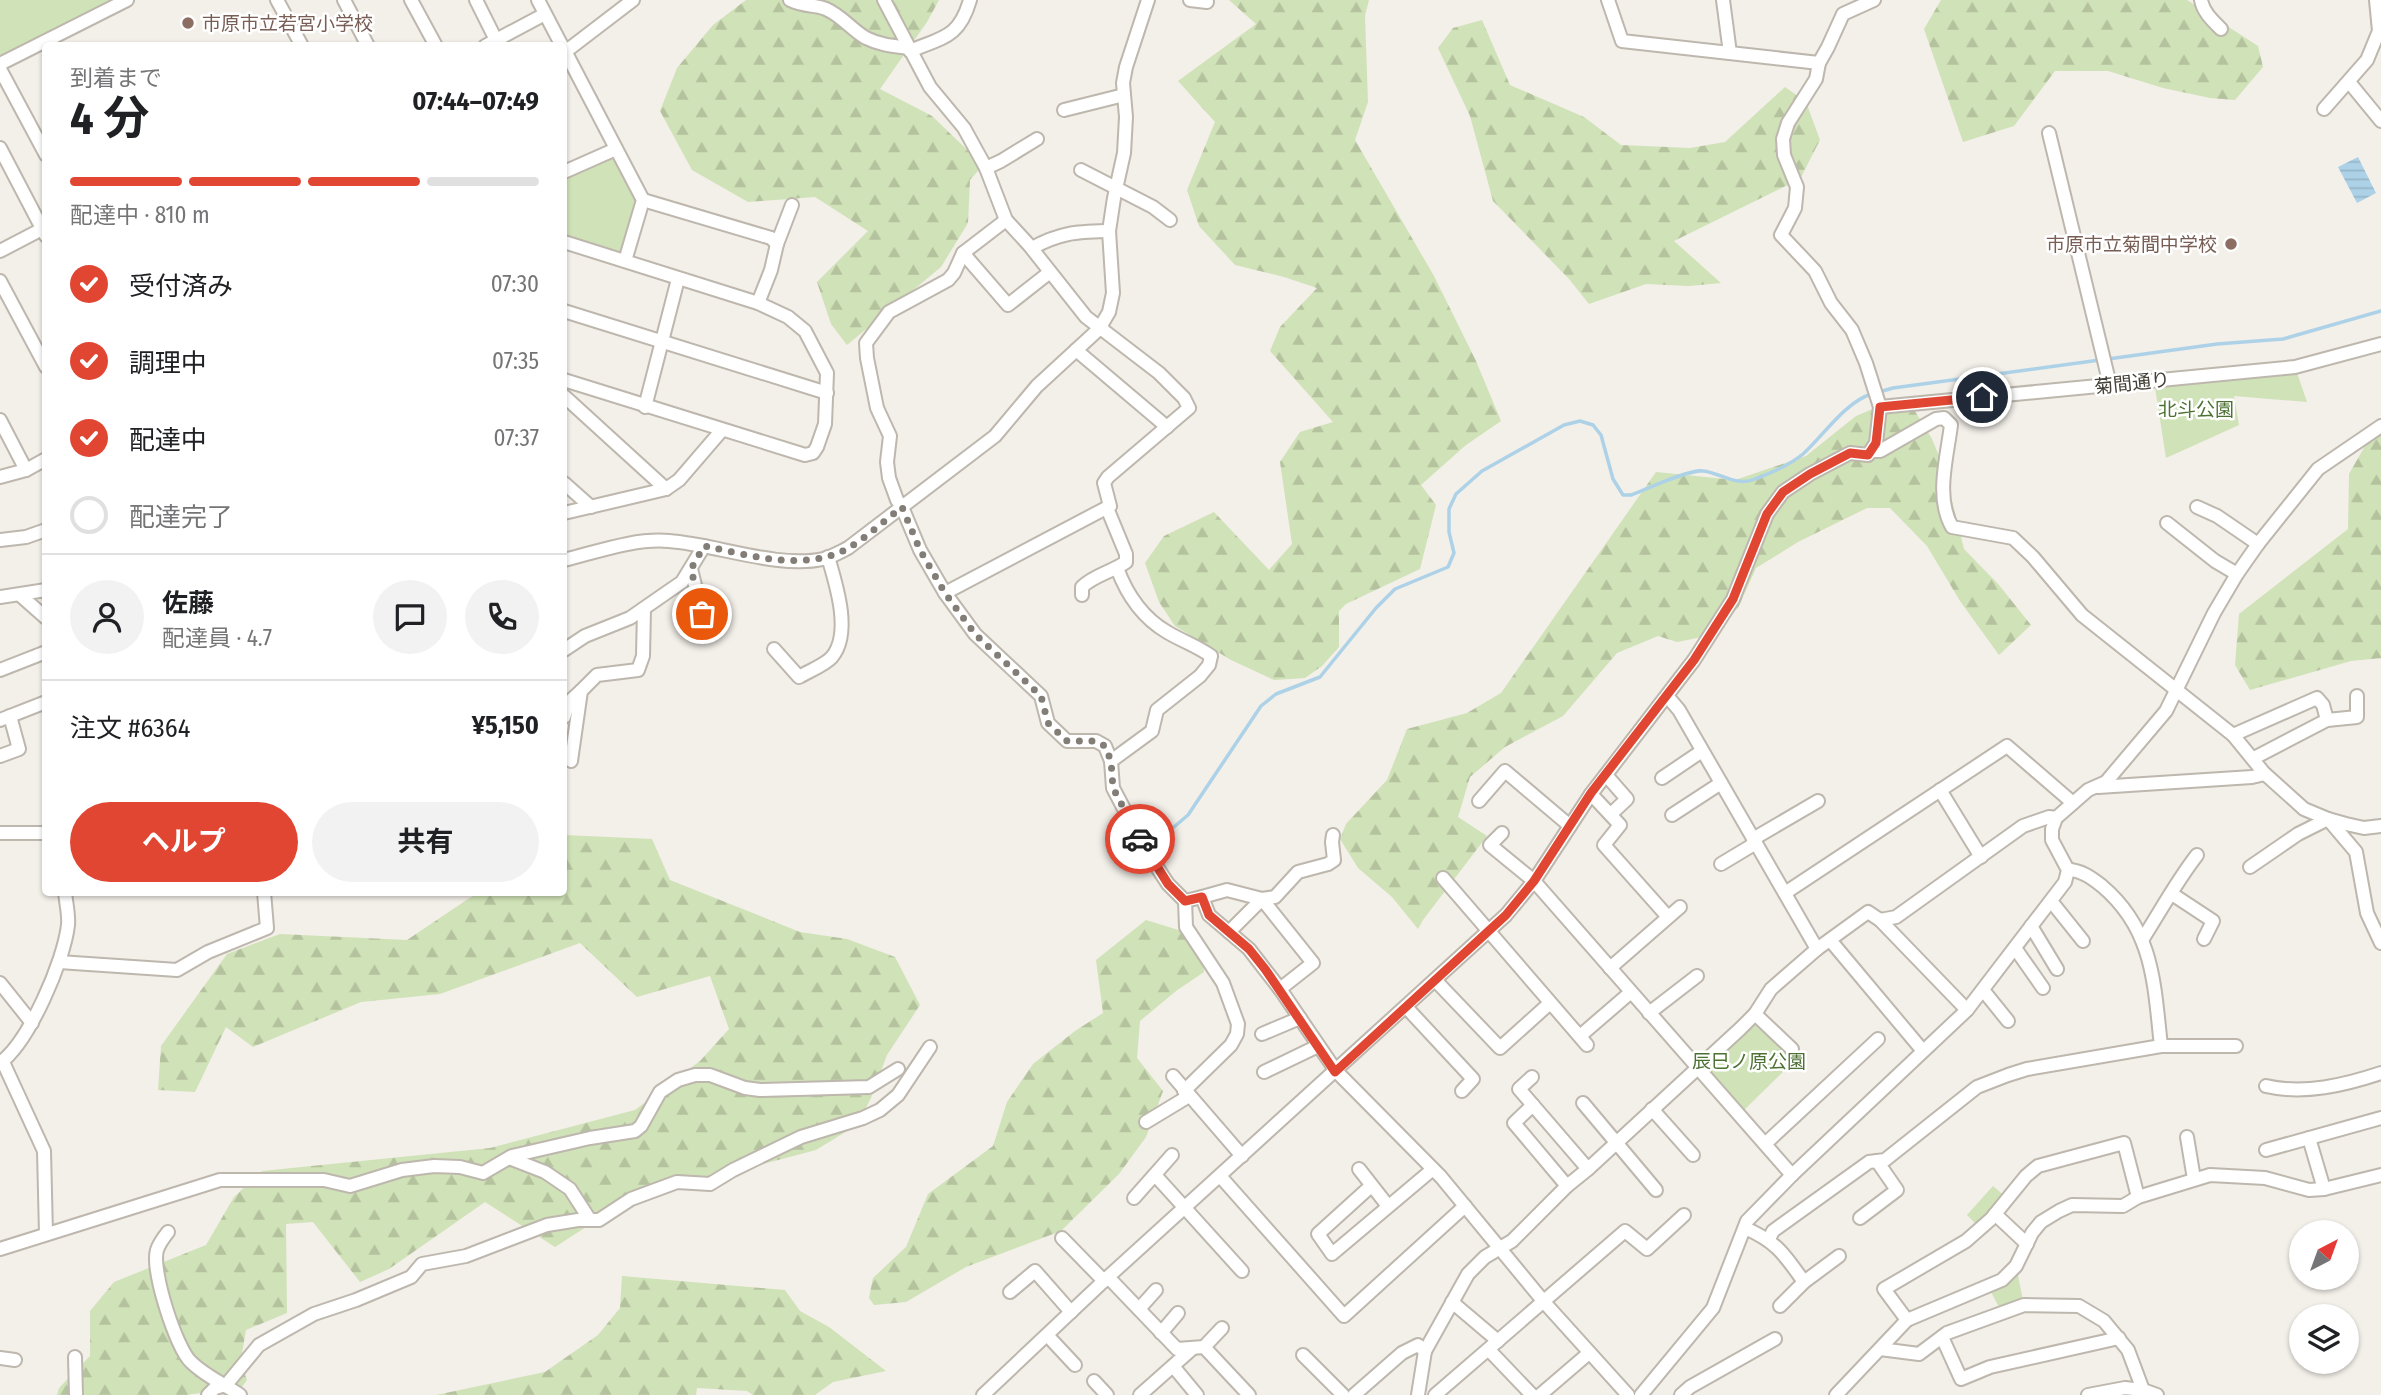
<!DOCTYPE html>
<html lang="ja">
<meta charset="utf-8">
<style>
:root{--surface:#fff;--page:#f2f2f2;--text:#202124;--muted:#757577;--line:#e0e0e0;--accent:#e14632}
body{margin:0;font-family:"Fira Sans Condensed","Noto Sans JP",sans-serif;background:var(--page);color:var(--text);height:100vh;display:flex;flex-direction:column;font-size:26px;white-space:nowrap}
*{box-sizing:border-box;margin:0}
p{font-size:23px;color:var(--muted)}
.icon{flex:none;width:38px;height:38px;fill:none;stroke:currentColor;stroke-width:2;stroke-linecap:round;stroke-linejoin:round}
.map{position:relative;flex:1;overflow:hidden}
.side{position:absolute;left:42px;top:42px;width:525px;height:854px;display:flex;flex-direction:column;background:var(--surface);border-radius:7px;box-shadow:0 2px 5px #0004}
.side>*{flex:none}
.needle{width:46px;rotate:41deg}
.controls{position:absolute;left:2289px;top:1220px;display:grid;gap:14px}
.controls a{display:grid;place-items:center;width:70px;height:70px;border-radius:50%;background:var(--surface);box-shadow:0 2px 5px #0004;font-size:35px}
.pin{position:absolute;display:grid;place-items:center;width:60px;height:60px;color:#fff;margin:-30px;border:4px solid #fff;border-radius:50%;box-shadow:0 2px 7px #0007}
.courier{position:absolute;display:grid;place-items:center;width:70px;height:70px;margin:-35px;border:5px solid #e14632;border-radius:50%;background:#fff;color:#222;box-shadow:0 2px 9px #0007}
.head em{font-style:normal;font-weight:700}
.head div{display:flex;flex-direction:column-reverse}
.head{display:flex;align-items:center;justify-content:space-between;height:119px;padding:0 28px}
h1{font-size:46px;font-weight:700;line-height:52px}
.bar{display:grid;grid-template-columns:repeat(4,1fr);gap:10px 7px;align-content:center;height:84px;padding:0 28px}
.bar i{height:9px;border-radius:5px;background:var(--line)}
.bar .active{background:var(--accent)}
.bar p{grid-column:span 4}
.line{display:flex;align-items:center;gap:18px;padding:0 28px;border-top:2px solid var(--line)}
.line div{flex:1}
.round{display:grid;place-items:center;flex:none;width:74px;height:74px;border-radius:37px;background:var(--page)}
ol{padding:0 28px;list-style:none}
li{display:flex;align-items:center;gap:21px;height:77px}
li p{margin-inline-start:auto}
li .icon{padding:7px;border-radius:50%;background:var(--accent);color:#fff;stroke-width:4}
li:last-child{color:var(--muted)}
li i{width:38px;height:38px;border:4px solid var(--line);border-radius:50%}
.button{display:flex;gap:14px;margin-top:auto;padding:14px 28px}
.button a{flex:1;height:80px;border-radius:42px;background:var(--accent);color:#fff;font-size:28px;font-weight:700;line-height:80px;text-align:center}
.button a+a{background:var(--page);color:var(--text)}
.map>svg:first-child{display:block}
.forest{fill:url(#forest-firs)}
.park{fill:#d0e2b7}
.water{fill:url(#water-rules)}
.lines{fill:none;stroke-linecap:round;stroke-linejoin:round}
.stream{stroke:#add2e8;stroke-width:3.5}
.minor-casing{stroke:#bdb7ad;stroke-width:16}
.minor{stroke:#fff;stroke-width:12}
.done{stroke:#827d76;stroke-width:7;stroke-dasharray:0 12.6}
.route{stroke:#e14632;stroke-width:9}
.education-dot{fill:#8d6e63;stroke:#fff;stroke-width:2.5}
.labels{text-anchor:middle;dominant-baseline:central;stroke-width:5;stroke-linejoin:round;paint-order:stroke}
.education-label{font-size:19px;fill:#785e54;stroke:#fff;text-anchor:start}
.street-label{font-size:19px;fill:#454038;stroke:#fff}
.park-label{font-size:19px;fill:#4c7132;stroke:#fff}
</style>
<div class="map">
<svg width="2381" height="1395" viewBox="0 0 2381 1395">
<defs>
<pattern id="forest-firs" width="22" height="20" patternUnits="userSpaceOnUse" patternTransform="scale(1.75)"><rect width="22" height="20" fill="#d0e2b7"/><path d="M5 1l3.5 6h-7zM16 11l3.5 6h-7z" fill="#b4c39e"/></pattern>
<pattern id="water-rules" width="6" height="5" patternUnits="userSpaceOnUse" patternTransform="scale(1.75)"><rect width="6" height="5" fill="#add2e8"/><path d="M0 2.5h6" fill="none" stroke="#96b5c8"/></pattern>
</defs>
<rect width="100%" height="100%" fill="#f3efe9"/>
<g class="forest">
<polygon points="746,0 939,0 927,22 880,89 932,116 983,165 970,180 968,223 941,267 847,345 831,324 817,282 868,231 815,197 748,202 692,170 660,111 677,68 713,25"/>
<polygon points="1229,0 1369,0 1365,16 1368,102 1355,140 1434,276 1476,361 1501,421 1466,445 1421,485 1436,505 1420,569 1346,604 1339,611 1339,647 1322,666 1305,678 1274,680 1231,660 1175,626 1159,602 1145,563 1164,536 1214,512 1269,570 1292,544 1280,462 1300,432 1333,422 1270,351 1280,327 1317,288 1284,277 1235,265 1199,226 1187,190 1215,122 1178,81 1256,24"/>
<polygon points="1941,0 2187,0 2258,46 2263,67 2235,100 2210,98 2163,88 2108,71 2055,71 2014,126 1963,142 1924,29"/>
<polygon points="1482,20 1510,85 1584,117 1621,145 1690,148 1725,142 1785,87 1806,102 1820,140 1800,179 1674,241 1721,283 1689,286 1646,284 1589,304 1569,279 1493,201 1470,116 1438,48 1453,28"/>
<polygon points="1887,403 1910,403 1932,439 1944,468 1964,549 1999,585 2031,625 1999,655 1960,601 1927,546 1890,508 1867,508 1798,542 1756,568 1738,608 1707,636 1677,642 1658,636 1617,653 1563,716 1505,747 1470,777 1458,817 1487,836 1423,920 1418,929 1392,897 1358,868 1340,839 1346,824 1387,780 1407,729 1467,713 1501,693 1656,472 1735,480 1806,456 1856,416"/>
<polygon points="2381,418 2381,658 2351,661 2250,690 2235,665 2239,614 2348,529 2349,474"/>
<path d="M564 835 652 839 670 880 800 932 847 939 895 957 920 1005 887 1055 871 1098 857 1125 816 1150 628 1200 555 1247 485 1202 389 1269 360 1282 313 1222 286 1224 287 1313 246 1330 241 1359 247 1380 236 1395C222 1395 199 1391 188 1395H57L59 1388 90 1356V1311L114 1282 206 1245 234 1197 262 1171 490 1148 635 1110 700 1061 729 1029 710 976 637 997 580 943 440 994 361 1002 253 1047 226 1027 195 1092 158 1090 161 1046 227 954 280 934 407 940 477 893 564 892Z"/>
<polygon points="1146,920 1201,937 1204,972 1176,991 1140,1021 1137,1058 1163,1091 1146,1137 1119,1174 1061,1231 966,1267 906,1302 874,1305 869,1298 873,1278 906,1247 928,1194 993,1146 1007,1102 1033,1064 1075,1031 1103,1013 1096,960"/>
<polygon points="622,1276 785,1290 800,1311 829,1327 886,1371 833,1382 815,1395 753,1395 747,1391 697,1388 696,1395 436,1395 545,1372 598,1335 620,1308"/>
</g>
<g class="park">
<polygon points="0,0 127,0 0,64"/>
<polygon points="610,157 617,158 638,200 622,253 618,254 564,238 564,178"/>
<polygon points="2295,367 2307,402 2234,396 2239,425 2166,458 2154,381"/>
<polygon points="1755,1014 1796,1059 1739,1115 1696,1067"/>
<polygon points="1993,1186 2008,1199 1980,1228 1967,1215"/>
<polygon points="2016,1266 2024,1305 2002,1313 1988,1286"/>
</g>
<polygon class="water" points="2358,157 2376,193 2357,203 2338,167"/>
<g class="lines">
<g class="stream">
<polyline points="2108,359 2217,344 2283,339 2381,311"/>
<polyline points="1879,392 1893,388 2100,360"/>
<path d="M1155 839 1174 827 1188 815 1261 706 1276 694 1320 677 1376 608 1395 589 1448 567 1454 553 1449 532V509L1456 494 1482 471 1564 425 1580 421 1593 425 1601 435 1613 479 1623 495H1631C1647 489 1689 469 1703 471 1721 473 1736 487 1755 479 1771 473 1790 465 1803 454 1823 436 1846 401 1872 394"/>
</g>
<defs>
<g id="minor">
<polyline points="277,0 302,46"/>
<polyline points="344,0 368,46"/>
<polyline points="411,0 436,46"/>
<polyline points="476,0 499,46"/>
<polyline points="538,0 562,46"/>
<path d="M790 0C804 7 814 4 826 9 842 16 852 30 866 38 880 45 894 46 909 48"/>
<polyline points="884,0 930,87 964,128 986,168 1006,220 1029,245 1086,317 1159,373 1184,398 1189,408 1108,477 1104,483 1110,506 945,593"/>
<polyline points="1190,0 1207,2"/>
<polyline points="1608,0 1622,41 1819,63"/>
<polyline points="1723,0 1730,53"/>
<path d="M2201 0C2203 12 2213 21 2221 29"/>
<polyline points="485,46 545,14"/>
<polyline points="564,49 643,200 625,261"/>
<path d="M910 51C943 37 959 38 970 0"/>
<polyline points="565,52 633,0"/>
<polyline points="0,64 127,0"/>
<polyline points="0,69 46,155"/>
<polyline points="2349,82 2381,121"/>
<polyline points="2324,109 2367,60 2379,31 2376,0"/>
<polyline points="1064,110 1124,95"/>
<polyline points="2049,133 2110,385"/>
<polyline points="0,148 46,236"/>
<polyline points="986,168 1001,161 1037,139"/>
<polyline points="1081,170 1153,207 1170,220"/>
<polyline points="564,172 616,149"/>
<polyline points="643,200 771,238 777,244 771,270 758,303"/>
<polyline points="1006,220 963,253 1008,305 1050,272"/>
<polyline points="564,242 758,303 788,317 805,331 827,373 825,424 817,447 813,453 805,455 564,380"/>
<polyline points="777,244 792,205"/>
<path d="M1032 248C1061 232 1077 232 1109 231"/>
<polyline points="0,251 46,227"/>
<polyline points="963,253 954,273 948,280 889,312 866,343 867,358 877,408 890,436 887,462 889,478 897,500 902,507 920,550 945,593 975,634 1041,696 1048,723 1067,741 1096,741 1105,746 1111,761 1113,788 1145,849 1168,884 1185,901 1202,897 1209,915 1249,949 1280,989 1336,1071 1441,1177 1544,1302 1628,1395"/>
<polyline points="0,281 46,367"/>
<polyline points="564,311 827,393"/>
<polyline points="1076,350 1167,427"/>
<polyline points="564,396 666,489"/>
<polyline points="645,407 678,279"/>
<polyline points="1880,407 2295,367 2381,344"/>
<polyline points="0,420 26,470"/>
<path d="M1872 451H1880L1936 419 1944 418 1951 425C1947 458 1935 497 1952 527L2013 538 2033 557 2082 615 2233 735 2264 773 2304 809 2328 819 2346 824 2364 828 2381 826"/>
<polyline points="0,477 26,470 46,459"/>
<polyline points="564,483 591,507"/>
<polyline points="2197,507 2217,516 2258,544"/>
<polyline points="564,513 666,489 679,480 722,430"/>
<polyline points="2167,523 2215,561 2237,574"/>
<polyline points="0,540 26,537 46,530"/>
<path d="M564 560C597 552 634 538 669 541 715 544 778 569 823 559 831 557 840 552 848 548L995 436 1037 386 1099 329 1109 312 1113 293 1109 231 1114 198 1124 153 1126 117 1123 83 1126 67 1148 0"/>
<polyline points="691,569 702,614"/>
<polyline points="20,595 46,618"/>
<path d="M1082 595V587C1094 575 1112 572 1126 562V554L1107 508"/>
<polyline points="0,597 46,590"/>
<path d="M774 649 799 677C809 671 825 665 832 657 852 633 836 584 828 557"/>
<polyline points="564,650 585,636 630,618 666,593 682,582 704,546"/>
<polyline points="0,670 46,652"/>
<polyline points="1667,696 1679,710 1817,949"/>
<polyline points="564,717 569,702 581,691"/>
<polyline points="0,720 46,702"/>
<polyline points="2233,735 2317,698 2323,705 2327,720"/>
<polyline points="0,756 19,749 10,716"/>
<polyline points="2254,758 2327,720 2357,717 2357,696"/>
<polyline points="571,761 581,691 597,675 638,670 643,656 644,609"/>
<path d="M1111 761 1152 731 1157 710 1200 676 1209 665 1211 656C1197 646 1182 641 1167 632 1143 618 1127 595 1117 568"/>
<polyline points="1606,775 1627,799 1611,814"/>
<polyline points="1662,778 1702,751"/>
<polyline points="2098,787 2252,777 2265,774"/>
<polyline points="1940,790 1981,857"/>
<polyline points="1591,794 1620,825 1604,845 1668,917"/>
<polyline points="1479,801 1505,771 1570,826"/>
<polyline points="1672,815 1721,783"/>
<polyline points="2328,819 2356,852 2367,913 2381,943"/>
<polyline points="0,833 46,833"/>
<polyline points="1502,833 1490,845 1534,881 1792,1175"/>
<polyline points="1753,839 1818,801"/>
<polyline points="1721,864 1756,843"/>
<polyline points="2250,867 2298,834 2328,819"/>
<path d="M2068 870C2081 870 2092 878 2102 886 2154 930 2154 984 2161 1046"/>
<polyline points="1443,878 1587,1045"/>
<polyline points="1785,893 2007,746 2073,803"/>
<polyline points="2172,894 2213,921 2204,939"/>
<polyline points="1202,897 1227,890 1262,899 1275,897 1298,872 1328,864 1334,860 1332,842 1333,835"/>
<polyline points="2051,901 2083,941"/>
<polyline points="1880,920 1896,917 2023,826 2049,817 2056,818"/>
<polyline points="2031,926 2057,969"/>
<polyline points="1229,932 1262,899 1313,963 1280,989"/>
<polyline points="1830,940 1923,1051"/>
<path d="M2142 940C2160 912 2176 882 2197 855"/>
<polyline points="2015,948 2043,988"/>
<polyline points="59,962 177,970 208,952 267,928 264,892"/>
<polyline points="1610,968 1680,907"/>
<polyline points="1435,980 1500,1048 1550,1003"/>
<polyline points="0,983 32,1023"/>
<polyline points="1983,990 2008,1021"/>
<polyline points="1406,1007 1473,1079 1462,1091"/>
<polyline points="1649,1013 1697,976"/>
<polyline points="1755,1014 1792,1049"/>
<polyline points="1262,1034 1300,1018"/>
<polyline points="1580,1036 1631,992"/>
<polyline points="3,1062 44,1151 46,1234"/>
<path d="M0 1063C29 1042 64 961 68 925 69 915 66 903 65 892"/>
<polyline points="1264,1072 1318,1046"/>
<polyline points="1173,1076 1242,1156"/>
<polyline points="1532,1077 1519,1089 1588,1169"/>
<path d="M2266 1086C2304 1095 2345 1085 2381 1073"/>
<polyline points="1184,1091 1231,1045 1237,1034 1238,1024 1223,983 1186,927 1185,901"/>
<polyline points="1583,1103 1656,1190"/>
<polyline points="1533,1105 1514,1123 1567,1186"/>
<polyline points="1652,1109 1693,1155"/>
<polyline points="1146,1122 1189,1096"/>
<polyline points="2187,1137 2194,1179"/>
<polyline points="2309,1138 2324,1189"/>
<polyline points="1765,1144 1878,1039"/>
<polyline points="2266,1150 2381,1118"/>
<polyline points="509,1158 545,1172 570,1189 590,1220"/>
<polyline points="1359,1169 1388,1206"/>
<polyline points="1155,1175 1242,1271"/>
<polyline points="1220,1176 1344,1316 1465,1206"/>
<polyline points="1371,1186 1318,1234 1332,1254 1433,1169"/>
<polyline points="1134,1198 1172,1155"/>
<polyline points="1995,1214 2027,1244"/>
<polyline points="1860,1218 1897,1190 1877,1161"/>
<path d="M1745 1228C1777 1242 1784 1254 1804 1282"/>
<path d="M168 1232C164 1237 159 1244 157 1250 151 1270 176 1348 191 1362 205 1376 224 1384 240 1395"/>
<polyline points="1062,1238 1104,1281"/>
<polyline points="1769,1239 1773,1231 1869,1162 1885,1160 1977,1087 2008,1075 2027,1069 2161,1046 2236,1046"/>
<polyline points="0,1249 220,1180 324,1180 350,1186 402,1170 434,1166 460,1167 483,1173 512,1156 590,1138 635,1131 641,1126 660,1092 678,1080 695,1075 710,1075 745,1088 760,1090 869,1087 898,1069"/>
<polyline points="1108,1277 1177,1349 1204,1347 1249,1395"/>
<polyline points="1010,1292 1035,1271 1071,1312"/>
<polyline points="1452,1302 1498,1341"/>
<polyline points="1780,1306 1804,1282 1839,1256"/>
<polyline points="1139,1309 1156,1290"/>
<polyline points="1907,1320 1884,1289 1966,1241 1991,1219 2026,1176 2038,1166 2124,1143 2138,1197"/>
<polyline points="1161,1333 1178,1313"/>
<polyline points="1047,1335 1075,1365"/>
<polyline points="1942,1337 1961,1379 1990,1367 2119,1338"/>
<polyline points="1204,1347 1222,1328"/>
<polyline points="1880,1349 1919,1354 1947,1333 2024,1305 2079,1306 2104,1321 2128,1350 2143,1390 2125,1388 2088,1395"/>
<polyline points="1489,1350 1532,1395"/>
<polyline points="1425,1351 1468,1274 1485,1257 1512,1241 1567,1186 1588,1169 1740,1029 1755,1014 1771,989 1817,949 1868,912 1880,920 1967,1010"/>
<polyline points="1303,1355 1343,1395"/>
<polyline points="75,1357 76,1395"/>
<polyline points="0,1358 15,1360"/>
<polyline points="1173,1366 1197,1395"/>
<polyline points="1094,1381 1107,1395"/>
<polyline points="2143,1390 2157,1395"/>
<polyline points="208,1395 215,1388 226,1385 259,1345 314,1314 356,1300 411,1277 422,1264 466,1256 547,1225 578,1220 599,1220 631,1199 677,1182 710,1184 733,1170 801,1137 863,1118 880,1110 898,1095 930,1047"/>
<polyline points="983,1395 1108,1277 1506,915 1534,881 1591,794 1694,660 1733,599 1767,514 1783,492 1810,474 1850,453 1868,455 1876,443 1880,407 1866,363 1852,330 1831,303 1815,271 1781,235 1795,208 1797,187 1784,155 1783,139 1788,123 1816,79 1819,63 1828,47 1843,14 1874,0"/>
<polyline points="1140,1395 1193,1348"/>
<polyline points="1354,1395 1402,1353 1418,1345 1425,1351 1418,1395"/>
<polyline points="1435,1395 1625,1231 1647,1249 1684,1215"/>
<polyline points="1540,1395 1589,1353"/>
<polyline points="1641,1395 1713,1308 1747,1221 1792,1175 1967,1010 2065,882 2068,870 2052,840 2052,829 2056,818 2088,790 2106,782 2166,711 2214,613 2237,574 2258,544 2318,469 2381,426"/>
<polyline points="1681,1395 1690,1387 1775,1339"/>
<polyline points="1836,1395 1907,1320 2002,1280 2016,1266 2032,1233 2041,1222 2059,1211 2072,1205 2123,1206 2138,1197 2210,1175 2265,1178 2309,1190 2324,1189 2381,1175"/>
</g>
</defs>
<use href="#minor" class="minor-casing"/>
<use href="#minor" class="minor"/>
</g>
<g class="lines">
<path class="done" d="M702 614 691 569 704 546C749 555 803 572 847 549 866 538 885 520 902 507L920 550 945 593 975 634 1041 696 1048 723 1067 741H1096L1105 746 1111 761 1113 788 1140 839"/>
<polyline class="route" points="1140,839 1168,884 1185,901 1202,897 1209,915 1249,949 1265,969 1335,1072 1506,915 1534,881 1591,793 1694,660 1733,599 1767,514 1783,492 1810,474 1850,453 1868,455 1876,443 1880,407 1982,397"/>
</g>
<g class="education-dot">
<circle cx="188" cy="23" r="7"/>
<circle cx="2231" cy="244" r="7"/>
</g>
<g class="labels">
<g class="education-label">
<text x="202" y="23">市原市立若宮小学校</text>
<text x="2217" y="244" text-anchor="end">市原市立菊間中学校</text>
</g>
<g class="street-label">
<text transform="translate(2132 383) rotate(-6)">菊間通り</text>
</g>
<g class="park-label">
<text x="2196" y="409">北斗公園</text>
<text x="1749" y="1061">辰巳ノ原公園</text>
</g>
</g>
</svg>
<div class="controls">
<a><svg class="needle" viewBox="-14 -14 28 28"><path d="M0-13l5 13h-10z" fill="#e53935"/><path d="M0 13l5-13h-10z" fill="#757577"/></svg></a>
<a><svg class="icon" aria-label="layers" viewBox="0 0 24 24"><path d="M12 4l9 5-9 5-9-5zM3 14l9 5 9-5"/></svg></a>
</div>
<div class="pin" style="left:702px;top:614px;background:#ea580c"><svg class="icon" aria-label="bag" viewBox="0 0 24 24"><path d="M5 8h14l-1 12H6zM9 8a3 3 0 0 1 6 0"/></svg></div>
<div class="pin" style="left:1982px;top:397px;background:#1f2937"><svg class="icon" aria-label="home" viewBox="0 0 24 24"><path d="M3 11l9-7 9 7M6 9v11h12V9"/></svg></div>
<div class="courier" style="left:1140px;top:839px"><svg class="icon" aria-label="car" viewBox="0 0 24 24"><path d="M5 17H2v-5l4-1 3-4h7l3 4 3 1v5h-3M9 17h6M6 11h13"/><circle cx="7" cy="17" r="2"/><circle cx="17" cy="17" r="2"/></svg></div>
<section class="side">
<div class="head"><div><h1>4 分</h1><p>到着まで</p></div><em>07:44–07:49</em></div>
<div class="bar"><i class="active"></i><i class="active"></i><i class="active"></i><i></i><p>配達中 · 810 m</p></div>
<ol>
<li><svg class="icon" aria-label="check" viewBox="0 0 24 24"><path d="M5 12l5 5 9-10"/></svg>受付済み<p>07:30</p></li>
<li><svg class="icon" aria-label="check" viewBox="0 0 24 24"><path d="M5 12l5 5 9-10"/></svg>調理中<p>07:35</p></li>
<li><svg class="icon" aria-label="check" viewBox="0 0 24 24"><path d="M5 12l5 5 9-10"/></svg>配達中<p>07:37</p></li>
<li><i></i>配達完了</li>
</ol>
<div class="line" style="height:126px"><a class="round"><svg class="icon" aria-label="person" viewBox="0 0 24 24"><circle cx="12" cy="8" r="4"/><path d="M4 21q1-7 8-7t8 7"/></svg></a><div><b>佐藤</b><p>配達員 · 4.7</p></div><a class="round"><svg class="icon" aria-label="chat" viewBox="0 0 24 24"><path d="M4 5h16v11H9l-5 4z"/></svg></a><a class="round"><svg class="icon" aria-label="phone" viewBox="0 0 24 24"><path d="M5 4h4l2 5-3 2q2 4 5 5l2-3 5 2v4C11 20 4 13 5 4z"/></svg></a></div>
<div class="line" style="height:91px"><div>注文 #6364</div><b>¥5,150</b></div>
<div class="button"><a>ヘルプ</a><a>共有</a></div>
</section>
</div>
